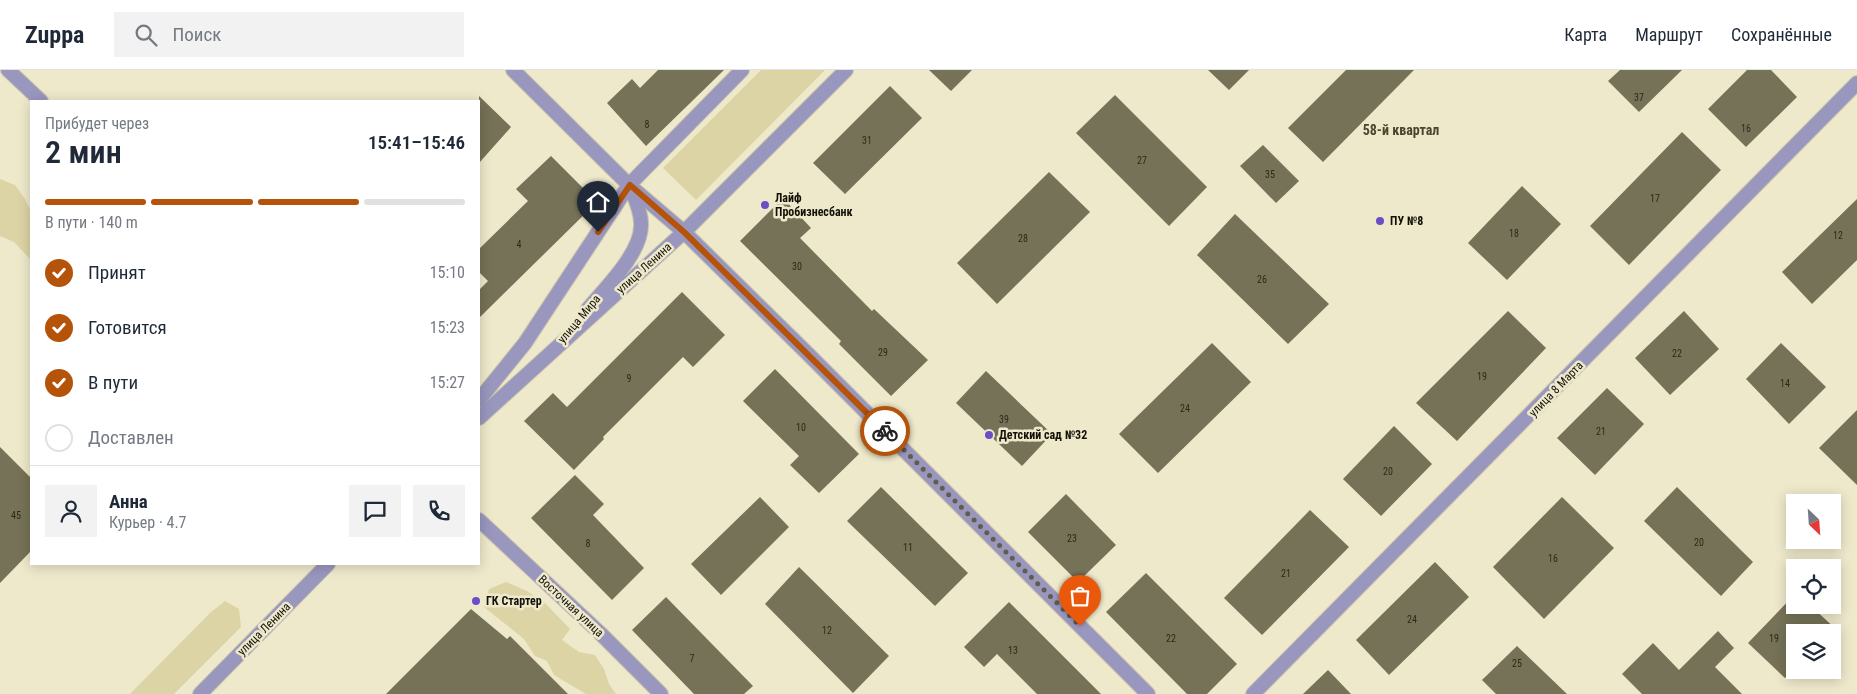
<!DOCTYPE html>
<html lang="ru">
<meta charset="utf-8">
<style>
:root{--surface:#fff;--page:#f2f2f3;--text:#1f2937;--muted:#747a83;--line:#e0e1e3;--accent:#b45309}
body{margin:0;font-family:"Roboto Condensed",sans-serif;background:var(--page);color:var(--text);height:100vh;display:flex;flex-direction:column;font-size:19px;white-space:nowrap}
*{box-sizing:border-box;margin:0}
p{font-size:16px;color:var(--muted)}
.icon{flex:none;width:28px;height:28px;fill:none;stroke:currentColor;stroke-width:2;stroke-linecap:round;stroke-linejoin:round}
.map{position:relative;flex:1;overflow:hidden}
.drawer{position:absolute;left:30px;top:30px;width:450px;height:465px;display:flex;flex-direction:column;background:var(--surface);border-radius:0px;box-shadow:0 2px 12px #0003}
.drawer>*{flex:none}
.needle{width:32px;rotate:155deg}
.fabs{position:absolute;left:1786px;top:424px;display:grid;gap:10px}
.fabs a{display:grid;place-items:center;width:55px;height:55px;border-radius:0px;background:var(--surface);box-shadow:0 2px 12px #0003;font-size:25px}
.pin{position:absolute;display:grid;place-items:center;width:42px;height:42px;color:#fff;margin:-51px -21px;border-radius:50% 50% 50% 0;rotate:-45deg;box-shadow:0 0 5px #0007}
.pin .icon{rotate:45deg}
.courier{position:absolute;display:grid;place-items:center;width:50px;height:50px;margin:-25px;border:4px solid #b45309;border-radius:50%;background:#fff;color:#222;box-shadow:0 1px 6px #0007}
.head em{font-style:normal;font-weight:600}
.head div{display:flex;flex-direction:column-reverse}
.head{display:flex;align-items:center;justify-content:space-between;height:85px;padding:0 15px}
h1{font-size:32px;font-weight:600;line-height:38px}
.bar{display:grid;grid-template-columns:repeat(4,1fr);gap:8px 5px;align-content:center;height:60px;padding:0 15px}
.bar i{height:6px;border-radius:4px;background:var(--line)}
.bar .active{background:var(--accent)}
.bar p{grid-column:span 4}
.line{display:flex;align-items:center;gap:12px;padding:0 15px;border-top:1px solid var(--line)}
.line div{flex:1}
.round{display:grid;place-items:center;flex:none;width:52px;height:52px;border-radius:0px;background:var(--page)}
ol{padding:0 15px;list-style:none}
li{display:flex;align-items:center;gap:15px;height:55px}
li p{margin-inline-start:auto}
li .icon{padding:5px;border-radius:50%;background:var(--accent);color:#fff;stroke-width:4}
li:last-child{color:var(--muted)}
li i{width:28px;height:28px;border:2px solid var(--line);border-radius:50%}
header{display:flex;align-items:center;gap:30px;box-sizing:border-box;height:70px;padding:0 25px;background:var(--surface);border-bottom:1px solid var(--line)}
header strong{font-size:24px}
nav{display:flex;gap:28px;margin-inline-start:auto;font-size:18px}
.search{width:350px;height:45px;background:var(--page);display:flex;align-items:center;gap:12px;box-sizing:border-box;padding:0 18px;border-radius:0px;color:var(--muted);font-size:19px}
.map>svg:first-child{display:block}
.green{fill:#dcd4a5}
.building{fill:#767257}
.lines{fill:none;stroke-linecap:round;stroke-linejoin:round}
.minor-casing{stroke:#cbc6ac;stroke-width:16}
.minor{stroke:#9a97bf;stroke-width:14}
.done{stroke:#605d4c;stroke-width:5;stroke-dasharray:0 9}
.route{stroke:#b45309;stroke-width:6}
.poi-dot{fill:#684ec7;stroke:#eee9cb;stroke-width:2}
.labels{text-anchor:middle;dominant-baseline:central;stroke-width:5;stroke-linejoin:round;paint-order:stroke}
.number-label{font-size:10px;fill:#2c291b}
.poi-label{font-size:12px;font-weight:bold;fill:#131107;stroke:#eee9cb;text-anchor:start}
.street-label{font-size:12px;fill:#131107;stroke:#eee9cb}
.neighbourhood-label{font-size:14px;font-weight:bold;fill:#4a452d;stroke:#eee9cb}
</style>
<header>
<strong>Zuppa</strong>
<div class="search"><svg class="icon" aria-label="search" viewBox="0 0 24 24"><circle cx="10" cy="10" r="6"/><path d="M15 15l6 6"/></svg>Поиск</div>
<nav><a>Карта</a><a>Маршрут</a><a>Сохранённые</a></nav>
</header>
<div class="map">
<svg width="1857" height="624" viewBox="0 0 1857 624">
<rect width="100%" height="100%" fill="#eee9cb"/>
<g class="green">
<polygon points="761,0 825,0 696,130 663,98"/>
<polygon points="0,109 15,115 25,129 31,142 31,190 14,172 0,166"/>
<polygon points="506,512 527,521 546,534 570,559 562,570 579,582 595,585 604,599 609,614 616,624 586,624 554,605 547,591 535,586 524,569 484,537 489,519"/>
<polygon points="225,531 239,539 241,557 174,624 130,624 210,543"/>
</g>
<g class="building">
<polygon points="658,0 724,0 646,76 607,33 632,9 640,18"/>
<polygon points="929,0 972,0 951,21"/>
<polygon points="1208,0 1249,0 1229,20"/>
<polygon points="1346,0 1414,0 1323,92 1288,58"/>
<polygon points="1620,0 1682,0 1639,42 1608,11"/>
<polygon points="1747,0 1771,0 1797,27 1746,77 1708,39"/>
<polygon points="890,16 922,48 845,124 813,93"/>
<polygon points="1115,25 1207,117 1169,156 1076,63"/>
<polygon points="479,26 511,57 479,93"/>
<polygon points="1682,62 1721,100 1629,195 1590,156"/>
<polygon points="1263,75 1299,111 1276,133 1240,96"/>
<polygon points="551,86 597,132 479,248 479,220 488,211 479,202 479,179 528,131 516,119"/>
<polygon points="1049,102 1090,142 997,234 957,193"/>
<polygon points="1522,116 1561,154 1507,210 1468,173"/>
<polygon points="783,128 811,158 800,168 872,241 874,239 928,290 891,326 839,274 841,271 740,171"/>
<polygon points="1857,129 1857,190 1812,234 1782,202"/>
<polygon points="1235,144 1329,234 1288,274 1197,185"/>
<polygon points="682,222 725,265 693,297 683,287 603,367 604,369 574,400 524,351 553,323 567,337"/>
<polygon points="1508,241 1546,278 1457,371 1416,333"/>
<polygon points="1684,241 1719,279 1670,325 1635,288"/>
<polygon points="1212,273 1251,312 1158,403 1119,364"/>
<polygon points="1781,273 1826,317 1789,354 1746,309"/>
<polygon points="775,299 859,384 819,423 790,395 799,386 743,331"/>
<polygon points="986,301 1052,364 1022,396 956,333"/>
<polygon points="1607,318 1644,354 1595,405 1557,368"/>
<polygon points="1857,340 1857,415 1819,378"/>
<polygon points="1394,356 1432,394 1381,446 1343,409"/>
<polygon points="0,377 31,408 31,481 0,513"/>
<polygon points="575,405 604,434 593,445 644,498 612,530 531,448"/>
<polygon points="881,417 968,503 935,536 847,451"/>
<polygon points="1677,417 1753,492 1721,526 1644,451"/>
<polygon points="1066,424 1116,475 1078,512 1028,462"/>
<polygon points="760,427 789,457 721,525 691,494"/>
<polygon points="1562,427 1614,478 1544,549 1493,497"/>
<polygon points="1310,440 1349,477 1262,565 1224,528"/>
<polygon points="1435,492 1469,527 1389,605 1356,570"/>
<polygon points="799,497 889,586 853,623 765,534"/>
<polygon points="1146,503 1237,594 1207,624 1187,624 1106,542"/>
<polygon points="1795,524 1795,535 1810,535 1839,562 1795,562 1795,598 1785,608 1748,573"/>
<polygon points="666,527 753,616 744,624 694,624 632,560"/>
<polygon points="1009,532 1101,624 1037,624 997,584 984,597 964,577"/>
<polygon points="471,539 507,569 510,566 568,624 386,624"/>
<polygon points="1718,561 1734,578 1715,597 1742,624 1642,624 1622,604 1653,573 1679,600"/>
<polygon points="1517,576 1567,624 1496,624 1482,610"/>
<polygon points="1328,600 1351,624 1303,624"/>
</g>
<g class="lines">
<defs>
<g id="minor">
<polyline points="8,0 41,31"/>
<polyline points="513,0 629,115 684,162 809,285 1148,624"/>
<path d="M587 240C605 218 643 182 641 153 641 140 634 127 630 116"/>
<polyline points="479,330 525,273 629,115 742,0"/>
<polyline points="479,348 684,162 846,0"/>
<polyline points="479,450 600,563 661,624"/>
<polyline points="200,624 328,494"/>
<polyline points="1253,624 1857,13"/>
</g>
</defs>
<use href="#minor" class="minor-casing"/>
<use href="#minor" class="minor"/>
</g>
<g class="lines">
<polyline class="done" points="885,361 1080,556"/>
<polyline class="route" points="598,162 630,115 684,162 885,361"/>
</g>
<g class="poi-dot">
<circle cx="765" cy="135" r="5"/>
<circle cx="1380" cy="151" r="5"/>
<circle cx="989" cy="365" r="5"/>
<circle cx="476" cy="531" r="5"/>
</g>
<g class="labels">
<g class="number-label">
<text x="1639" y="27">37</text>
<text x="647" y="54">8</text>
<text x="1746" y="58">16</text>
<text x="867" y="70">31</text>
<text x="1142" y="90">27</text>
<text x="1270" y="104">35</text>
<text x="1655" y="128">17</text>
<text x="1514" y="163">18</text>
<text x="1838" y="165">12</text>
<text x="1023" y="168">28</text>
<text x="519" y="174">4</text>
<text x="797" y="196">30</text>
<text x="1262" y="209">26</text>
<text x="883" y="282">29</text>
<text x="1677" y="283">22</text>
<text x="1482" y="306">19</text>
<text x="629" y="308">9</text>
<text x="1785" y="313">14</text>
<text x="1185" y="338">24</text>
<text x="1004" y="349">39</text>
<text x="801" y="357">10</text>
<text x="1601" y="361">21</text>
<text x="1388" y="401">20</text>
<text x="16" y="445">45</text>
<text x="1072" y="468">23</text>
<text x="1699" y="472">20</text>
<text x="588" y="473">8</text>
<text x="908" y="477">11</text>
<text x="1553" y="488">16</text>
<text x="1286" y="503">21</text>
<text x="1412" y="549">24</text>
<text x="827" y="560">12</text>
<text x="1171" y="568">22</text>
<text x="1774" y="568">19</text>
<text x="1013" y="580">13</text>
<text x="692" y="588">7</text>
<text x="1517" y="593">25</text>
</g>
<g class="poi-label">
<text x="775" y="128">Лайф<tspan x="775" dy="14">Пробизнесбанк</tspan></text>
<text x="1390" y="151">ПУ №8</text>
<text x="999" y="365">Детский сад №32</text>
<text x="486" y="531">ГК Стартер</text>
</g>
<g class="street-label">
<text transform="translate(644 198) rotate(-42)">улица Ленина</text>
<text transform="translate(579 249) rotate(-50)">улица Мира</text>
<text transform="translate(1556 319) rotate(-46)">улица 8 Марта</text>
<text transform="translate(571 536) rotate(43)">Восточная улица</text>
<text transform="translate(264 559) rotate(-45)">улица Ленина</text>
</g>
<g class="neighbourhood-label">
<text x="1401" y="60">58-й квартал</text>
</g>
</g>
</svg>
<div class="fabs">
<a><svg class="needle" viewBox="-14 -14 28 28"><path d="M0-13l5 13h-10z" fill="#e53935"/><path d="M0 13l5-13h-10z" fill="#747a83"/></svg></a>
<a><svg class="icon" aria-label="locate" viewBox="0 0 24 24"><circle cx="12" cy="12" r="6"/><path d="M12 2v4M12 18v4M2 12h4M18 12h4"/></svg></a>
<a><svg class="icon" aria-label="layers" viewBox="0 0 24 24"><path d="M12 4l9 5-9 5-9-5zM3 14l9 5 9-5"/></svg></a>
</div>
<div class="pin" style="left:1080px;top:556px;background:#ea580c"><svg class="icon" aria-label="bag" viewBox="0 0 24 24"><path d="M5 8h14l-1 12H6zM9 8a3 3 0 0 1 6 0"/></svg></div>
<div class="pin" style="left:598px;top:162px;background:#1f2937"><svg class="icon" aria-label="home" viewBox="0 0 24 24"><path d="M3 11l9-7 9 7M6 9v11h12V9"/></svg></div>
<div class="courier" style="left:885px;top:361px"><svg class="icon" aria-label="bike" viewBox="0 0 24 24"><circle cx="6" cy="16" r="4"/><circle cx="18" cy="16" r="4"/><path d="M6 16l4-8h5l3 8M10 8l3 8H6M13 5h3"/></svg></div>
<section class="drawer">
<div class="head"><div><h1>2 мин</h1><p>Прибудет через</p></div><em>15:41–15:46</em></div>
<div class="bar"><i class="active"></i><i class="active"></i><i class="active"></i><i></i><p>В пути · 140 m</p></div>
<ol>
<li><svg class="icon" aria-label="check" viewBox="0 0 24 24"><path d="M5 12l5 5 9-10"/></svg>Принят<p>15:10</p></li>
<li><svg class="icon" aria-label="check" viewBox="0 0 24 24"><path d="M5 12l5 5 9-10"/></svg>Готовится<p>15:23</p></li>
<li><svg class="icon" aria-label="check" viewBox="0 0 24 24"><path d="M5 12l5 5 9-10"/></svg>В пути<p>15:27</p></li>
<li><i></i>Доставлен</li>
</ol>
<div class="line" style="height:90px"><a class="round"><svg class="icon" aria-label="person" viewBox="0 0 24 24"><circle cx="12" cy="8" r="4"/><path d="M4 21q1-7 8-7t8 7"/></svg></a><div><b>Анна</b><p>Курьер · 4.7</p></div><a class="round"><svg class="icon" aria-label="chat" viewBox="0 0 24 24"><path d="M4 5h16v11H9l-5 4z"/></svg></a><a class="round"><svg class="icon" aria-label="phone" viewBox="0 0 24 24"><path d="M5 4h4l2 5-3 2q2 4 5 5l2-3 5 2v4C11 20 4 13 5 4z"/></svg></a></div>
</section>
</div>
